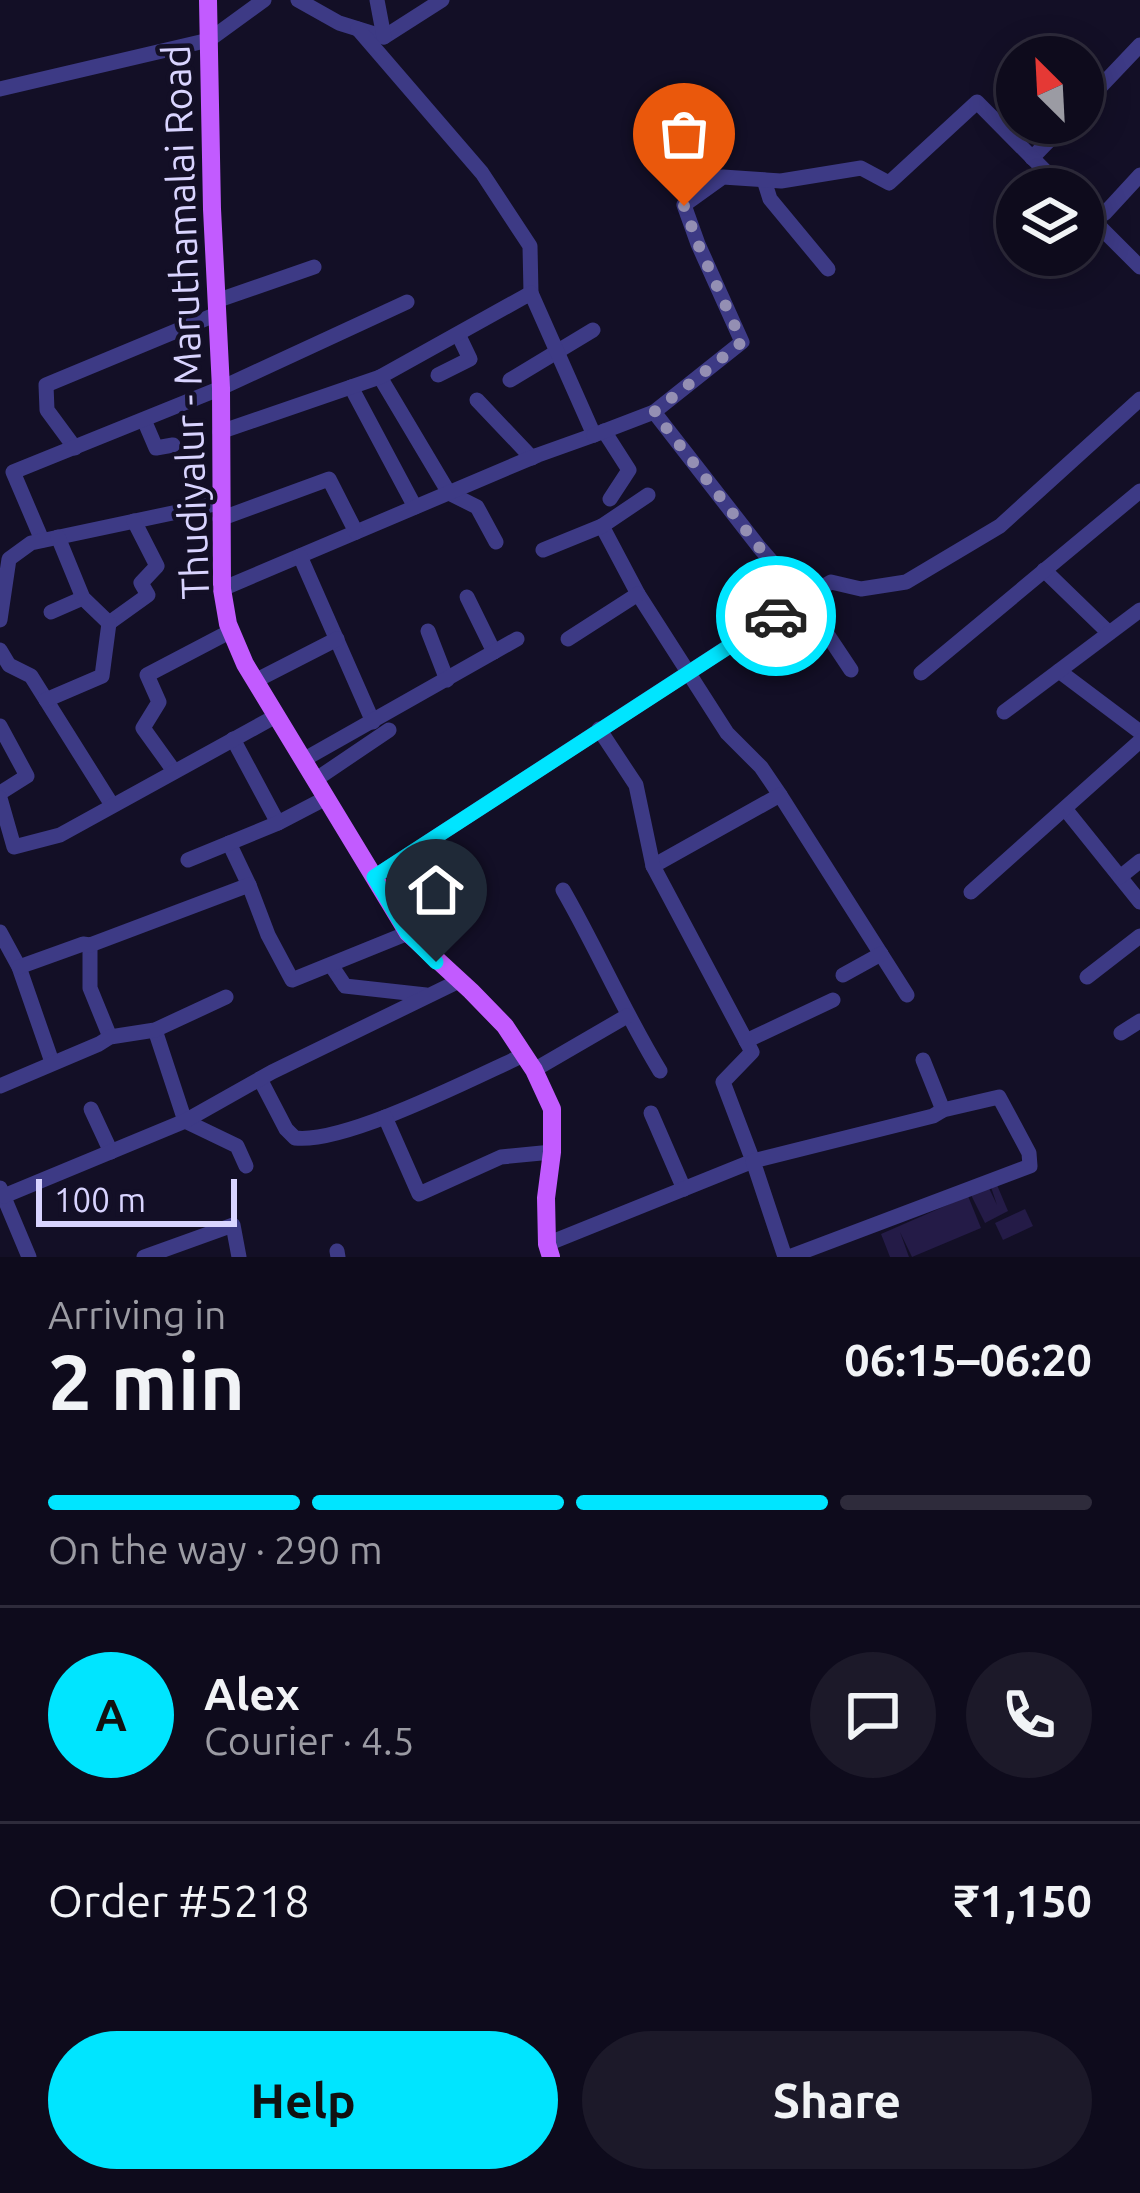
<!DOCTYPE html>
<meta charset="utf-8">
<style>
:root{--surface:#0e0b1c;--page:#1c1929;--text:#f1f3f6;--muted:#9b9ba3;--line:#2e2b3b;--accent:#00e5ff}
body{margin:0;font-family:Ubuntu,sans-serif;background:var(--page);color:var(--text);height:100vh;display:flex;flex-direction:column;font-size:45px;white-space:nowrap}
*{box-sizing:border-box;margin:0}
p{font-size:39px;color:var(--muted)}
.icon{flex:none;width:66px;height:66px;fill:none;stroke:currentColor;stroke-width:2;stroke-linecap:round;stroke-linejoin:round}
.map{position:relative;height:1257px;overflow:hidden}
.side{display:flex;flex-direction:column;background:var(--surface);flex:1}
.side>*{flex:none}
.needle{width:78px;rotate:336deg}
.tools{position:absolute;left:996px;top:36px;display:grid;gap:24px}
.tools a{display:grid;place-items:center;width:108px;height:108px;border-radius:50%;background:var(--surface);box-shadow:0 6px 30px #0003,0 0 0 3px var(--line);font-size:60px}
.scale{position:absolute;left:36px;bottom:30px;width:201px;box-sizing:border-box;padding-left:12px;border:6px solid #d9d4ff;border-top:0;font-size:33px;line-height:42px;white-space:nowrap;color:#d9d4ff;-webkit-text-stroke:9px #130f26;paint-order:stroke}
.pin{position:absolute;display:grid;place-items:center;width:102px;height:102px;color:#fff;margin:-123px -51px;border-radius:50% 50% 50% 0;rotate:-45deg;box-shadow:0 0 12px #0007}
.pin .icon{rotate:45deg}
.courier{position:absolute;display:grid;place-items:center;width:120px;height:120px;margin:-60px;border:9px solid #00e5ff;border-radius:50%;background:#fff;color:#222;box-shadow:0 3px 15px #0007}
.overview em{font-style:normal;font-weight:700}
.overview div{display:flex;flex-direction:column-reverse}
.overview{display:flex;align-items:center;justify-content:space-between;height:204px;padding:0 48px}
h1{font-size:78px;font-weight:700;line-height:90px}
.bar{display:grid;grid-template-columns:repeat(4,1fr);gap:18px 12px;align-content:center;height:144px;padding:0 48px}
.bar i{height:15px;border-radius:9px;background:var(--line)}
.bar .on{background:var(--accent)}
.bar p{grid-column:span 4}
.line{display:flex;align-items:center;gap:30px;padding:0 48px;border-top:3px solid var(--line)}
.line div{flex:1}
.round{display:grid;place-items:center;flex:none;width:126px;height:126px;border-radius:63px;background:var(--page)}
.cta{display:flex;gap:24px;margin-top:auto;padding:24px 48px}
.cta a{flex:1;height:138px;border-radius:72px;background:var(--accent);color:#111;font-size:48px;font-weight:700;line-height:138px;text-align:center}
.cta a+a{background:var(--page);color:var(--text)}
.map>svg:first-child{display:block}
.building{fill:#241b47}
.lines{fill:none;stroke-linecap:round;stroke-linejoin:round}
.minor{stroke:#3d3a85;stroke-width:15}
.major{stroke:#c25bff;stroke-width:18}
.done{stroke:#948fb3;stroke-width:12;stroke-dasharray:0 21.6}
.route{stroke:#00e5ff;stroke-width:15}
.labels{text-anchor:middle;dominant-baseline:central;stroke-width:9;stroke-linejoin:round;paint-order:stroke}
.street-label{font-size:39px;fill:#d9d4ff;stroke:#130f26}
</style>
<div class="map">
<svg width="1140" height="1257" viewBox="0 0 1140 1257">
<rect width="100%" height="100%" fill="#130f26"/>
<g class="building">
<polygon points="997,1185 1008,1211 985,1223 971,1195 988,1186 997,1205 991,1187"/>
<polygon points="968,1196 981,1228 912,1257 900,1232 909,1257 890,1257 881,1234"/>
<polygon points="1025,1209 1033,1226 1003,1240 995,1223"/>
</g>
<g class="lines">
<g class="minor">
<polyline points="298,0 339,23 384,37 442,0"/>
<polyline points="377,0 384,37"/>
<polyline points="358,29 482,173 530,246 531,293"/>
<polyline points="0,89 209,40 264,0"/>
<polyline points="1083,105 1140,45"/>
<polyline points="1032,158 1066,123"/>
<polyline points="764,180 770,199 828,269"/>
<polyline points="1083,210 1140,267"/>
<polyline points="1093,220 1105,213 1140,175"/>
<polyline points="216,301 314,267"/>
<polyline points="438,375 470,359 458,334"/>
<polyline points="380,377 449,493 477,507 496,542"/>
<polyline points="510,380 593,330"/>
<polyline points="351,387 415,507"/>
<polyline points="477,400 532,458"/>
<polyline points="654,412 742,342 698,244 684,205 723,177 781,181 861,168 889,183 977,102 1063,189"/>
<polyline points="144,420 156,448 173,445"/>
<polyline points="604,431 629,470 610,499"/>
<polyline points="220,432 380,377 531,293 594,435 538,455 222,589"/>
<polyline points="75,448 47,410 46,385 217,314"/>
<polyline points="220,519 329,479 356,532"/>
<polyline points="602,526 638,594 727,733 761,767 780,795"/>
<polyline points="42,540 13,472 221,388 407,302"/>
<polyline points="543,550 602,526 648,495"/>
<polyline points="300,556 373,722"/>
<polyline points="1044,570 1109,633"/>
<polyline points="467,597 494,652"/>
<polyline points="51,612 83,598"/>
<polyline points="0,620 9,559 31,543 220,503"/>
<polyline points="109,623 148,595 141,583 157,566 134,521"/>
<polyline points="428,631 447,680"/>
<polyline points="568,639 638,594"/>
<polyline points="0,650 9,665 31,676 112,805"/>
<polyline points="851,670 803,598 831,582 861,589 906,582 1000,526 1140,399"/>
<polyline points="1059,671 1140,732"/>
<polyline points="921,673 1140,491"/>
<polyline points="255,681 337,639"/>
<polyline points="46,700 102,676 109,623 83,598 58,537"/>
<polyline points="1004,712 1140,610"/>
<polyline points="0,726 27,776 0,793"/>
<polyline points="233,739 278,823"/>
<polyline points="303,760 517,639"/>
<polyline points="174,771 143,728 159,702 147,675 231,631"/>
<polyline points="315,780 389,730"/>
<polyline points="0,798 14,847 60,835 276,716"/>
<polyline points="1066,810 1140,902"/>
<polyline points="229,843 249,885"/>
<polyline points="188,860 278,823 326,798"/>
<polyline points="653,866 780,795 907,995"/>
<polyline points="374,877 803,598 759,547 654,412 594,435"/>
<polyline points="1120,877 1140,861"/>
<path d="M563 890C597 949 624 1012 660 1071"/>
<polyline points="971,892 1140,741"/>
<polyline points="0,932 19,967 52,1062"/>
<polyline points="90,945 90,988 110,1037"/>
<polyline points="331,965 345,986 426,995"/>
<polyline points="19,967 83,944 90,945 249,885 268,935 292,980 408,933"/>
<polyline points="843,975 881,954"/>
<polyline points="1087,977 1140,936"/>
<polyline points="155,1030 185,1121 237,1146 246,1166"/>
<polyline points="1121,1033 1140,1021"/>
<polyline points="746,1041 833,1000"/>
<polyline points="923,1060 943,1110"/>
<polyline points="534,1070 627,1016"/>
<path d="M260 1079 286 1129 295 1138C345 1144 473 1078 524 1055"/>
<polyline points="0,1086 99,1044 110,1037 155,1030 226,997"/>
<polyline points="91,1109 111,1152"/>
<polyline points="651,1113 684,1189"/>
<polyline points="385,1117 419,1194 501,1157 552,1152"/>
<polyline points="0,1188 29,1257"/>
<polyline points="4,1196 185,1121 272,1072 459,981"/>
<polyline points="547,1244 753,1161 723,1082 752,1052 653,866 636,785 599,729"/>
<polyline points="337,1251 338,1257"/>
<polyline points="144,1257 233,1225 239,1257"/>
<polyline points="785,1257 753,1161 933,1116 943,1110 999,1097 1029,1153 1030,1166 789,1257"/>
</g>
<polyline class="major" points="208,0 212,209 221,388 222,589 228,624 245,664 408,933 471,991 505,1026 534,1070 552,1109 552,1152 546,1198 547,1244 551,1257"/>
</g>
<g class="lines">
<polyline class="done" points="684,206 698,244 742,342 654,412 759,547 803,598 776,616"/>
<polyline class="route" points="436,962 407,933 374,877 776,616"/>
</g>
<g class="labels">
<g class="street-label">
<text transform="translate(185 322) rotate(-92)">Thudiyalur - Maruthamalai Road</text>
</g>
</g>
</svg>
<div class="tools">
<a><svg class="needle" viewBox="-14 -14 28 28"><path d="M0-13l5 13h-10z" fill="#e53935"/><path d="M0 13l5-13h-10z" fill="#9b9ba3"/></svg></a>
<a><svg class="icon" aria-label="layers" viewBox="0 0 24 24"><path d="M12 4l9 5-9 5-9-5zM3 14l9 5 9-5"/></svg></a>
</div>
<div class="scale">100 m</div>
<div class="pin" style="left:684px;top:206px;background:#ea580c"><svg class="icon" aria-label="bag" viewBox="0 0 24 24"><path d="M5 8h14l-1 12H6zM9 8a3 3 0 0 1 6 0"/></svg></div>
<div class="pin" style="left:436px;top:962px;background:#1f2937"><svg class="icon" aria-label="home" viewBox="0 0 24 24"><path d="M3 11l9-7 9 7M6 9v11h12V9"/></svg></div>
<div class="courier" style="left:776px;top:616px"><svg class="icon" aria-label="car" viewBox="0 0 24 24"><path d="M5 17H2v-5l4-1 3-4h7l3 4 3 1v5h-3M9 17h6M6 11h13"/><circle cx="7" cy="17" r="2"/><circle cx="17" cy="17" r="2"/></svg></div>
</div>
<section class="side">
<div class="overview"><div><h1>2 min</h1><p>Arriving in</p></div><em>06:15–06:20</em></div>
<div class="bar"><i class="on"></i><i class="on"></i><i class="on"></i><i></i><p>On the way · 290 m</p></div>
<div class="line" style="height:216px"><b class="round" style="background:var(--accent);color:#111">A</b><div><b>Alex</b><p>Courier · 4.5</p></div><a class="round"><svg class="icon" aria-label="chat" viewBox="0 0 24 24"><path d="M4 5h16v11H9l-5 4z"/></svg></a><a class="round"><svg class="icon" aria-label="phone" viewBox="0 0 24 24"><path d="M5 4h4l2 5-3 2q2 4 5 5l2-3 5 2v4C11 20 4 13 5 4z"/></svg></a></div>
<div class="line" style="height:156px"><div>Order #5218</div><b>₹1,150</b></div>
<div class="cta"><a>Help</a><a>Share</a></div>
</section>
